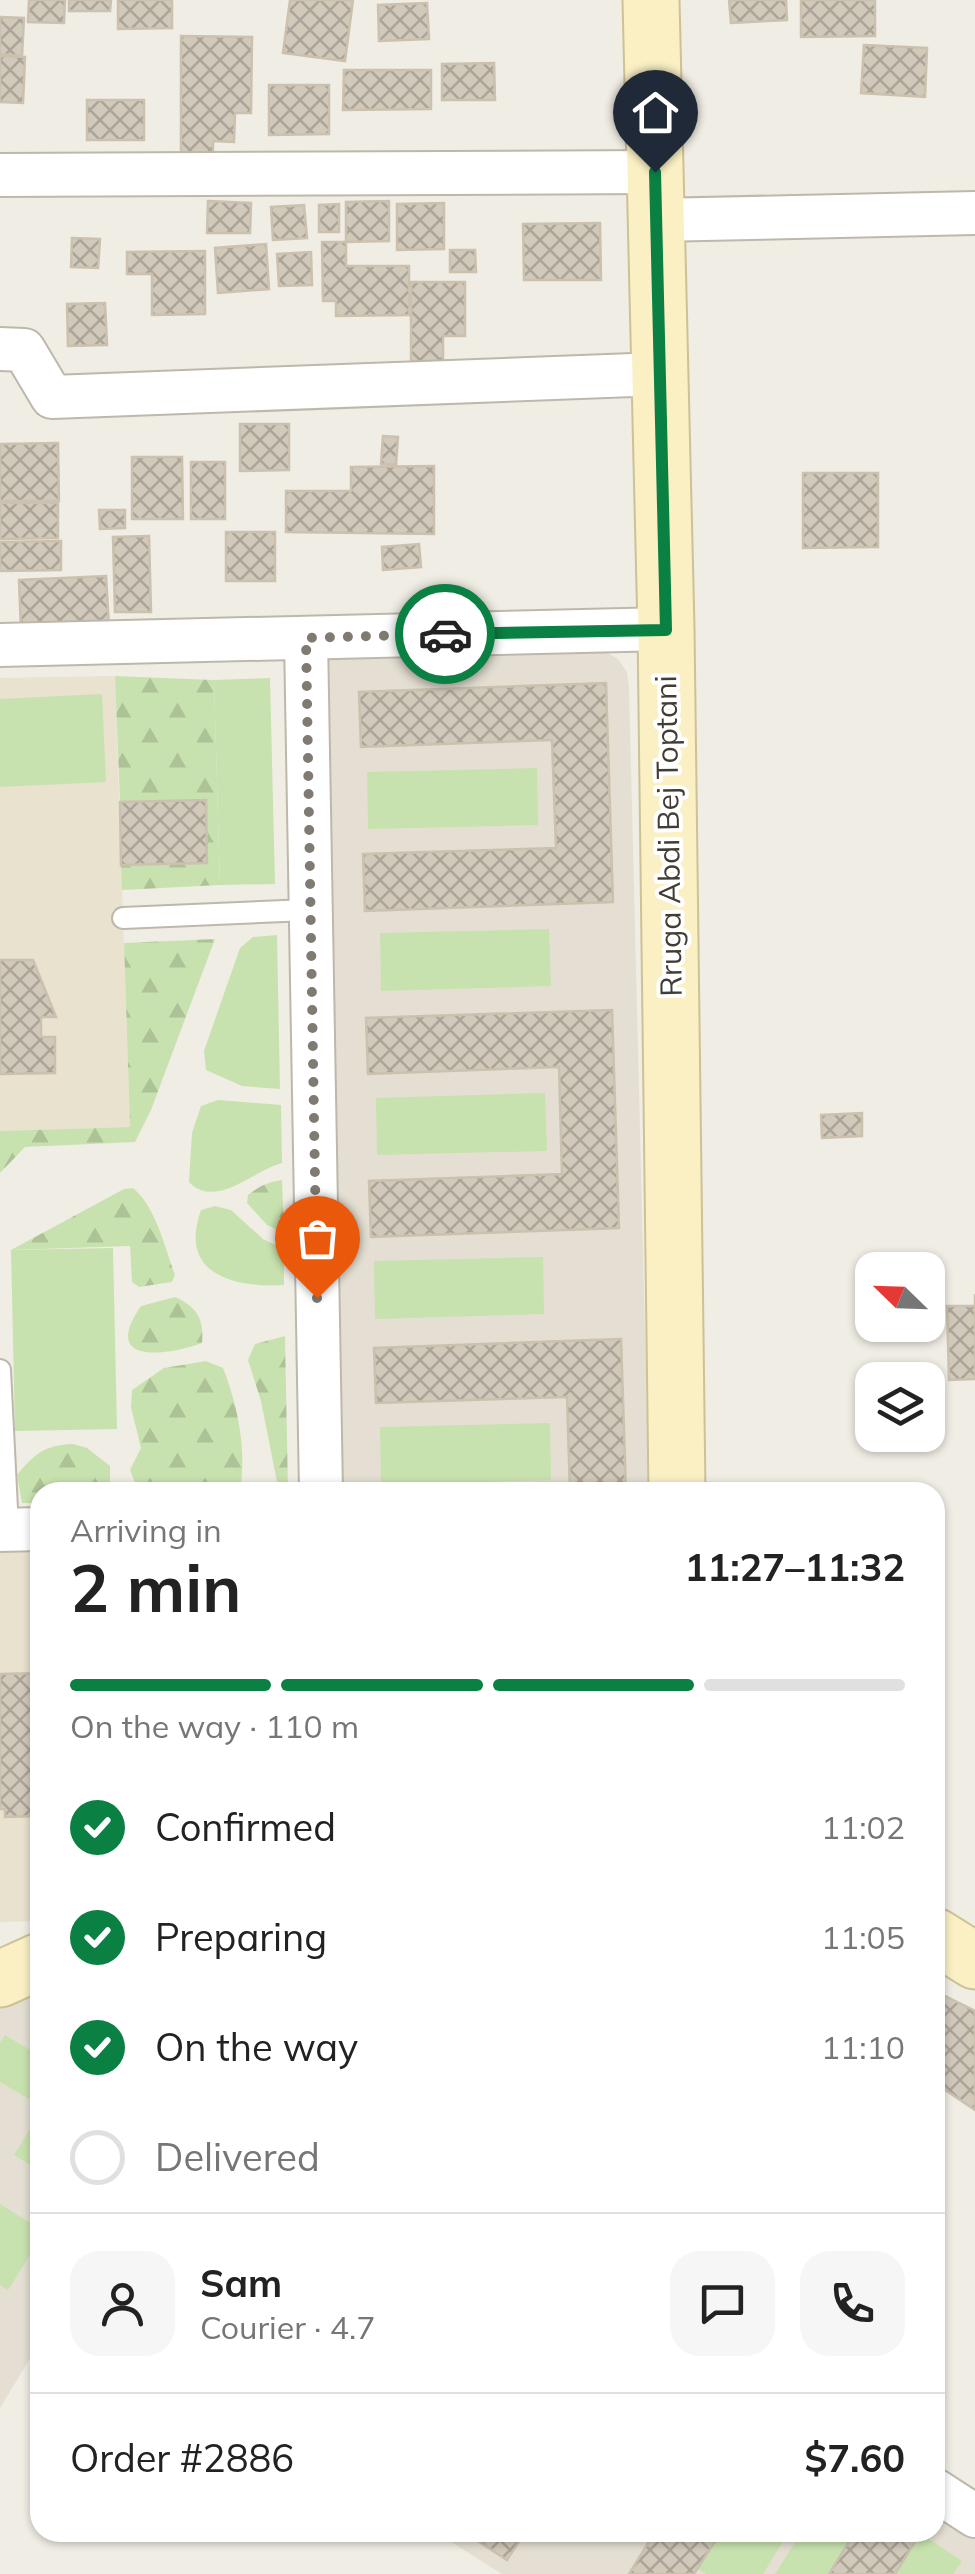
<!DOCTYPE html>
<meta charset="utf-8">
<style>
:root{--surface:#fff;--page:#f6f6f6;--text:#222;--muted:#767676;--line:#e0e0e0;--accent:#0b8043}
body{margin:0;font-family:Mulish,sans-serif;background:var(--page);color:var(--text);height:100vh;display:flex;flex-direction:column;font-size:38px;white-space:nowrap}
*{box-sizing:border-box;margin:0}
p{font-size:32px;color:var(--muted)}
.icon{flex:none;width:55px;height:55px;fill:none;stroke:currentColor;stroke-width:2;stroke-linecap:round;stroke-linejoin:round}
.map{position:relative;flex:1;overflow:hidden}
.panel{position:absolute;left:30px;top:1482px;width:915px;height:1060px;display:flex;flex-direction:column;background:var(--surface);border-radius:30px;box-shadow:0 2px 8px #0004}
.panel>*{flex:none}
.needle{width:65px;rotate:293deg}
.controls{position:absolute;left:855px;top:1252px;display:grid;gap:20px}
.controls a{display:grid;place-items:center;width:90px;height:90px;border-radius:20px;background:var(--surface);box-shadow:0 2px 8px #0004;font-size:50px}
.pin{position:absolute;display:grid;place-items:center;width:85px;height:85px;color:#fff;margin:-102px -42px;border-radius:50% 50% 50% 0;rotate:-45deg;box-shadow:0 0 10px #0007}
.pin .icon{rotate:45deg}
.courier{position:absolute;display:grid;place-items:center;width:100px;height:100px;margin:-50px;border:8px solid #0b8043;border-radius:50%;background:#fff;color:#222;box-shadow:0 2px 12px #0007}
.headline em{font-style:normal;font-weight:700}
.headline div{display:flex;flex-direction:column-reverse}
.headline{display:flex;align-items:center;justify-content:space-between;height:170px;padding:0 40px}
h1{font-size:65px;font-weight:700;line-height:75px}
.bar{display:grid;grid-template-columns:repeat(4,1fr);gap:15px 10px;align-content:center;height:120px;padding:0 40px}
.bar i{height:12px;border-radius:8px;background:var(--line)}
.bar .current{background:var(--accent)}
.bar p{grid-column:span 4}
.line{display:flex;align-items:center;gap:25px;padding:0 40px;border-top:2px solid var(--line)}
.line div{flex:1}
.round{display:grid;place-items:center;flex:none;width:105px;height:105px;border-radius:30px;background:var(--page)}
ol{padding:0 40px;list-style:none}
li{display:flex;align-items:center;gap:30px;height:110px}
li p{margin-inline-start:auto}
li .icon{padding:10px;border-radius:50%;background:var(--accent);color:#fff;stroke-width:4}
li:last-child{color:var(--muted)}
li i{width:55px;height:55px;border:5px solid var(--line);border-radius:50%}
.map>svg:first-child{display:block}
.residential{fill:#e4dfd2}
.education{fill:#e8e2ce}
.grass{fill:#c8e2af}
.forest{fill:url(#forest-firs)}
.building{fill:url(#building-cross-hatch);stroke:#cbc1ae;stroke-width:2.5}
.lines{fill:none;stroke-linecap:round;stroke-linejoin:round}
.lane-casing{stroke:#beb8aa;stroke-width:24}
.street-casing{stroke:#beb8aa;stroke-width:46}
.secondary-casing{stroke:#cdc196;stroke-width:59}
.lane{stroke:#fff;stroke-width:20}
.street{stroke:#fff;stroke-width:42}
.secondary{stroke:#faf0c4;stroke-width:55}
.done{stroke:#7f7b72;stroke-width:10;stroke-dasharray:0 18}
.route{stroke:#0b8043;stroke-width:12}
.labels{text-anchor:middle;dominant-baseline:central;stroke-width:8;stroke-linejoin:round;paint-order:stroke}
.street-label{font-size:30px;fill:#423d34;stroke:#fff}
</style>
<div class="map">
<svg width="975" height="2574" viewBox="0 0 975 2574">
<defs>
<pattern id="forest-firs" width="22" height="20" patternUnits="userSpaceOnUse" patternTransform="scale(2.5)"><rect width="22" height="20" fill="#c8e2af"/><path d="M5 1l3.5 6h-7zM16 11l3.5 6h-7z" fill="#adc397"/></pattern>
<pattern id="building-cross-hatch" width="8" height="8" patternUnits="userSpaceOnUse" patternTransform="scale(2.5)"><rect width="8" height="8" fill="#d1c9ba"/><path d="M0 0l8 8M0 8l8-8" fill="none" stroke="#aba498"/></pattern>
</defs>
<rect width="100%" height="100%" fill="#f0ede4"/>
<g class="residential">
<polygon points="593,650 606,652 618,659 627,672 629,688 649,1492 329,1492 319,657"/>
<polygon points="40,1981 40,2342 0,2408 0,2002"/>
<polygon points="935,2512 975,2537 975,2574 502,2574 437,2533 935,2532"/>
</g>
<g class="education">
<polygon points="115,676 130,1127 0,1131 0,678"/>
<polygon points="40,1544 40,1921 0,1922 0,1545"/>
</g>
<g class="grass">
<polygon points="270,678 275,884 220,885 214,680"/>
<polygon points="102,694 106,782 0,787 0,699"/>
<polygon points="537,768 538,825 368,829 367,772"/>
<polygon points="549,929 551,986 381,991 380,933"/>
<polygon points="277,935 280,1089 242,1086 206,1070 204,1051 240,948 253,937"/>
<polygon points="545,1093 547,1151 377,1155 376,1098"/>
<path d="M218 1100 281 1105 282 1163C254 1170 215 1210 189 1182L192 1133 201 1106Z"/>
<path d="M215 1206 231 1210 263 1239 284 1249V1285C233 1288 178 1274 201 1210Z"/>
<polygon points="113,1248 117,1429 15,1431 11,1250"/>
<polygon points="543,1257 544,1314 375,1319 374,1261"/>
<polygon points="550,1423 551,1480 381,1484 380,1427"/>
<polygon points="5,2035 40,2056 40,2081 29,2099 0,2082 0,2043"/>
<polygon points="36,2119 40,2122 40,2171 14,2155"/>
<polygon points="0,2204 40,2229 40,2239 8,2290 0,2285"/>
<polygon points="721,2533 788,2533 763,2574 706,2574 698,2569"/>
<polygon points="801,2533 855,2533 829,2574 775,2574"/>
<polygon points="920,2533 962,2561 953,2574 895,2574"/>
</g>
<g class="forest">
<polygon points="115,676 214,680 220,885 122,890 121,865 207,862 206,801 120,802"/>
<polygon points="215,939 151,1110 135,1142 25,1147 0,1173 0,1131 130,1127 124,943"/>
<path d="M282 1180 284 1233 267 1225 247 1203 248 1195C259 1186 268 1182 282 1180Z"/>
<path d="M133 1188C156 1207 165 1248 175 1275L172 1282 139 1287 132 1282 130 1246 11 1250 124 1189Z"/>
<path d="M175 1297C197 1307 204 1319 202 1343 166 1356 100 1365 141 1306Z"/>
<polygon points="285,1336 288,1492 279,1492 261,1401 248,1360 255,1344"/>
<path d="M206 1361 223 1368C238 1407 247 1450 240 1492H139L130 1470 141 1448 131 1407 132 1390 164 1368Z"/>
<path d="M73 1444 87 1448 110 1466V1492H40V1503H22L17 1475C34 1454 45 1445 73 1444Z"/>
</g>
<g class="building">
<polygon points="29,0 65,0 64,23 28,22"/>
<polygon points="69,0 111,0 110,11 69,11"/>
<polygon points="118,0 172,0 172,28 118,29"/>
<polygon points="290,0 353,0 345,61 283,53"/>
<polygon points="729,0 786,0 787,20 731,23"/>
<polygon points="801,0 875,0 875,36 801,37"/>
<polygon points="427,3 429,39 379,41 378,5"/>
<polygon points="0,17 24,18 22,56 0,54"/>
<polygon points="181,36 252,37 251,113 235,113 234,142 213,141 213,155 181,155"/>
<polygon points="864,45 927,48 925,97 861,93"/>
<polygon points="0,56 25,57 23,103 0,102"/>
<polygon points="494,63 495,100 442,100 442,64"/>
<polygon points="344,70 431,70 431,109 343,110"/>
<polygon points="269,85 329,85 329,134 269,135"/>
<rect x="87" y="100" width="57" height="40"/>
<polygon points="208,201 251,203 250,233 207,233"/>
<polygon points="389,201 389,241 346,242 346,202"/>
<polygon points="444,203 444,249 397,250 397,204"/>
<polygon points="339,204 339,232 319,232 319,205"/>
<polygon points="304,205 307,238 273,240 271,207"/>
<polygon points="600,223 601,280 524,280 523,224"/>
<polygon points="72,238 100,239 98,268 71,267"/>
<polygon points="322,242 346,242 346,266 409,266 409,315 336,316 336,301 323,301"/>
<polygon points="266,244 269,289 218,293 215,248"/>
<polygon points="450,250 475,250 476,272 450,272"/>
<polygon points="205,251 205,314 152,315 152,274 127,274 127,252"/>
<polygon points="311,252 312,285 279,286 277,254"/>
<polygon points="411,282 465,282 465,336 443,336 443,370 411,370"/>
<polygon points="105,303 107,345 68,346 67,304"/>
<polygon points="240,424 289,424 289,470 240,471"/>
<polygon points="383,436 398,437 396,465 381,464"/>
<polygon points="58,443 59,501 0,501 0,444"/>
<polygon points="132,457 182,457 183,519 132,519"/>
<rect x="191" y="462" width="34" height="57"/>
<polygon points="434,466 434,534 286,532 286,491 351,491 351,467"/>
<polygon points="803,473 878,473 878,547 803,548"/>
<polygon points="0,503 58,503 58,538 0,539"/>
<polygon points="99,510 125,510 125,528 100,529"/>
<rect x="226" y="532" width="49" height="49"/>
<polygon points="149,536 151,612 115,612 113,537"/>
<polygon points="61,541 61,570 0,571 0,542"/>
<polygon points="419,544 421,567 383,570 382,547"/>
<polygon points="106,576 109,627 21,631 19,580"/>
<polygon points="606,683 613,902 365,911 363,854 556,848 552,740 361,747 359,692"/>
<polygon points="206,800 207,863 121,865 120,802"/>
<polygon points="0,960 33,960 56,1017 41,1017 41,1037 55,1037 55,1073 0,1074"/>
<polygon points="612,1010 619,1228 371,1237 369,1181 562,1174 559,1067 368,1074 366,1018"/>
<polygon points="862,1113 862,1136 822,1138 821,1115"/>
<polygon points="975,1294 975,1379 949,1380 947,1306 975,1306"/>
<polygon points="621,1339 626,1492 570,1492 567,1397 376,1403 374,1348"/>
<polygon points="40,1673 40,1816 5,1817 5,1809 0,1809 0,1674"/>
<polygon points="935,1991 975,2011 975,2110 935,2083"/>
<polygon points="464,2532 525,2532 507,2560"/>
<polygon points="655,2532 721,2532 694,2574 629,2574"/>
<polygon points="855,2532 921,2532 895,2574 829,2574"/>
</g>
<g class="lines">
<defs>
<g id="lane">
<polyline points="123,918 308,910"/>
<polyline points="0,1370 8,1529"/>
</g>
<g id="street">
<polyline points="0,175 655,172"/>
<polyline points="656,220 975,213"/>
<polyline points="0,349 24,350 52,397 660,374"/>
<polyline points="306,638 321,1492"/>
<polyline points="0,645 666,629"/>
<polyline points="0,1530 40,1529"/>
<polyline points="935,2490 975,2516"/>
</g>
<g id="secondary">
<polyline points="651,0 666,629 677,1492"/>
<polyline points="935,1936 975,1961"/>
<polyline points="0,1979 40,1961"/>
</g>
</defs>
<use href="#lane" class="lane-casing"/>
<use href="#street" class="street-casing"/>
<use href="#secondary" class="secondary-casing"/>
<use href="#lane" class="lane"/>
<use href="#street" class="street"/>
<use href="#secondary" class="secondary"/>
</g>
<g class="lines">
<polyline class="done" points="317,1298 306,638 445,634"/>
<polyline class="route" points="445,634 666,630 655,172"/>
</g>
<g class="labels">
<g class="street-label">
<text transform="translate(668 836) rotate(-91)">Rruga Abdi Bej Toptani</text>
</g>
</g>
</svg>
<div class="controls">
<a><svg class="needle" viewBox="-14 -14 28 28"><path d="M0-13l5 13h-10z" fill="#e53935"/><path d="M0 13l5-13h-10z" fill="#767676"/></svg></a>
<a><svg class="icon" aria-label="layers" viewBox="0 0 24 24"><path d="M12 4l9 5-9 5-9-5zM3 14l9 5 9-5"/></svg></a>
</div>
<div class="pin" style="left:317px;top:1298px;background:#ea580c"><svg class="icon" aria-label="bag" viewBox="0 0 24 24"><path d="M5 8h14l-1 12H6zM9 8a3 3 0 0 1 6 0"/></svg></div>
<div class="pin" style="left:655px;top:172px;background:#1f2937"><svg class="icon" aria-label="home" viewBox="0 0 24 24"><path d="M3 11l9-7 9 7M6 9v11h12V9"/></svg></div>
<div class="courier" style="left:445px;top:634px"><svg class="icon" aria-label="car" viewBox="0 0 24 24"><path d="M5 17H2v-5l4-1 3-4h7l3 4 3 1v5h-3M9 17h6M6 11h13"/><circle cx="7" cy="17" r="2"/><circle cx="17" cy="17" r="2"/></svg></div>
<section class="panel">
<div class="headline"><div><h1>2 min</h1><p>Arriving in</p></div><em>11:27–11:32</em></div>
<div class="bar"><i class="current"></i><i class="current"></i><i class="current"></i><i></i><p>On the way · 110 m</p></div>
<ol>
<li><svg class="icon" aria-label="check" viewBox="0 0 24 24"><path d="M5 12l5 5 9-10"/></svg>Confirmed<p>11:02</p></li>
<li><svg class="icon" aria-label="check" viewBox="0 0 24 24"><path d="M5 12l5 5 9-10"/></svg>Preparing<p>11:05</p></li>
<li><svg class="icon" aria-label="check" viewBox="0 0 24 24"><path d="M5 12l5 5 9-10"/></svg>On the way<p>11:10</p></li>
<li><i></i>Delivered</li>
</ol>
<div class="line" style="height:180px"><a class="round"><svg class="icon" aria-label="person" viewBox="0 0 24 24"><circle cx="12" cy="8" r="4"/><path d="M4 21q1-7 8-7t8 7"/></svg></a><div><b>Sam</b><p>Courier · 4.7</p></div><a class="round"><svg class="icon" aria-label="chat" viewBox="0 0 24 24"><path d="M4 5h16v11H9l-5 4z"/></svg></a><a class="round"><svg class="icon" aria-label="phone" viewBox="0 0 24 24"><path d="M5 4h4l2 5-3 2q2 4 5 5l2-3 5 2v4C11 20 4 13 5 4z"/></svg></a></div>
<div class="line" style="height:130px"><div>Order #2886</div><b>$7.60</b></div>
</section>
</div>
